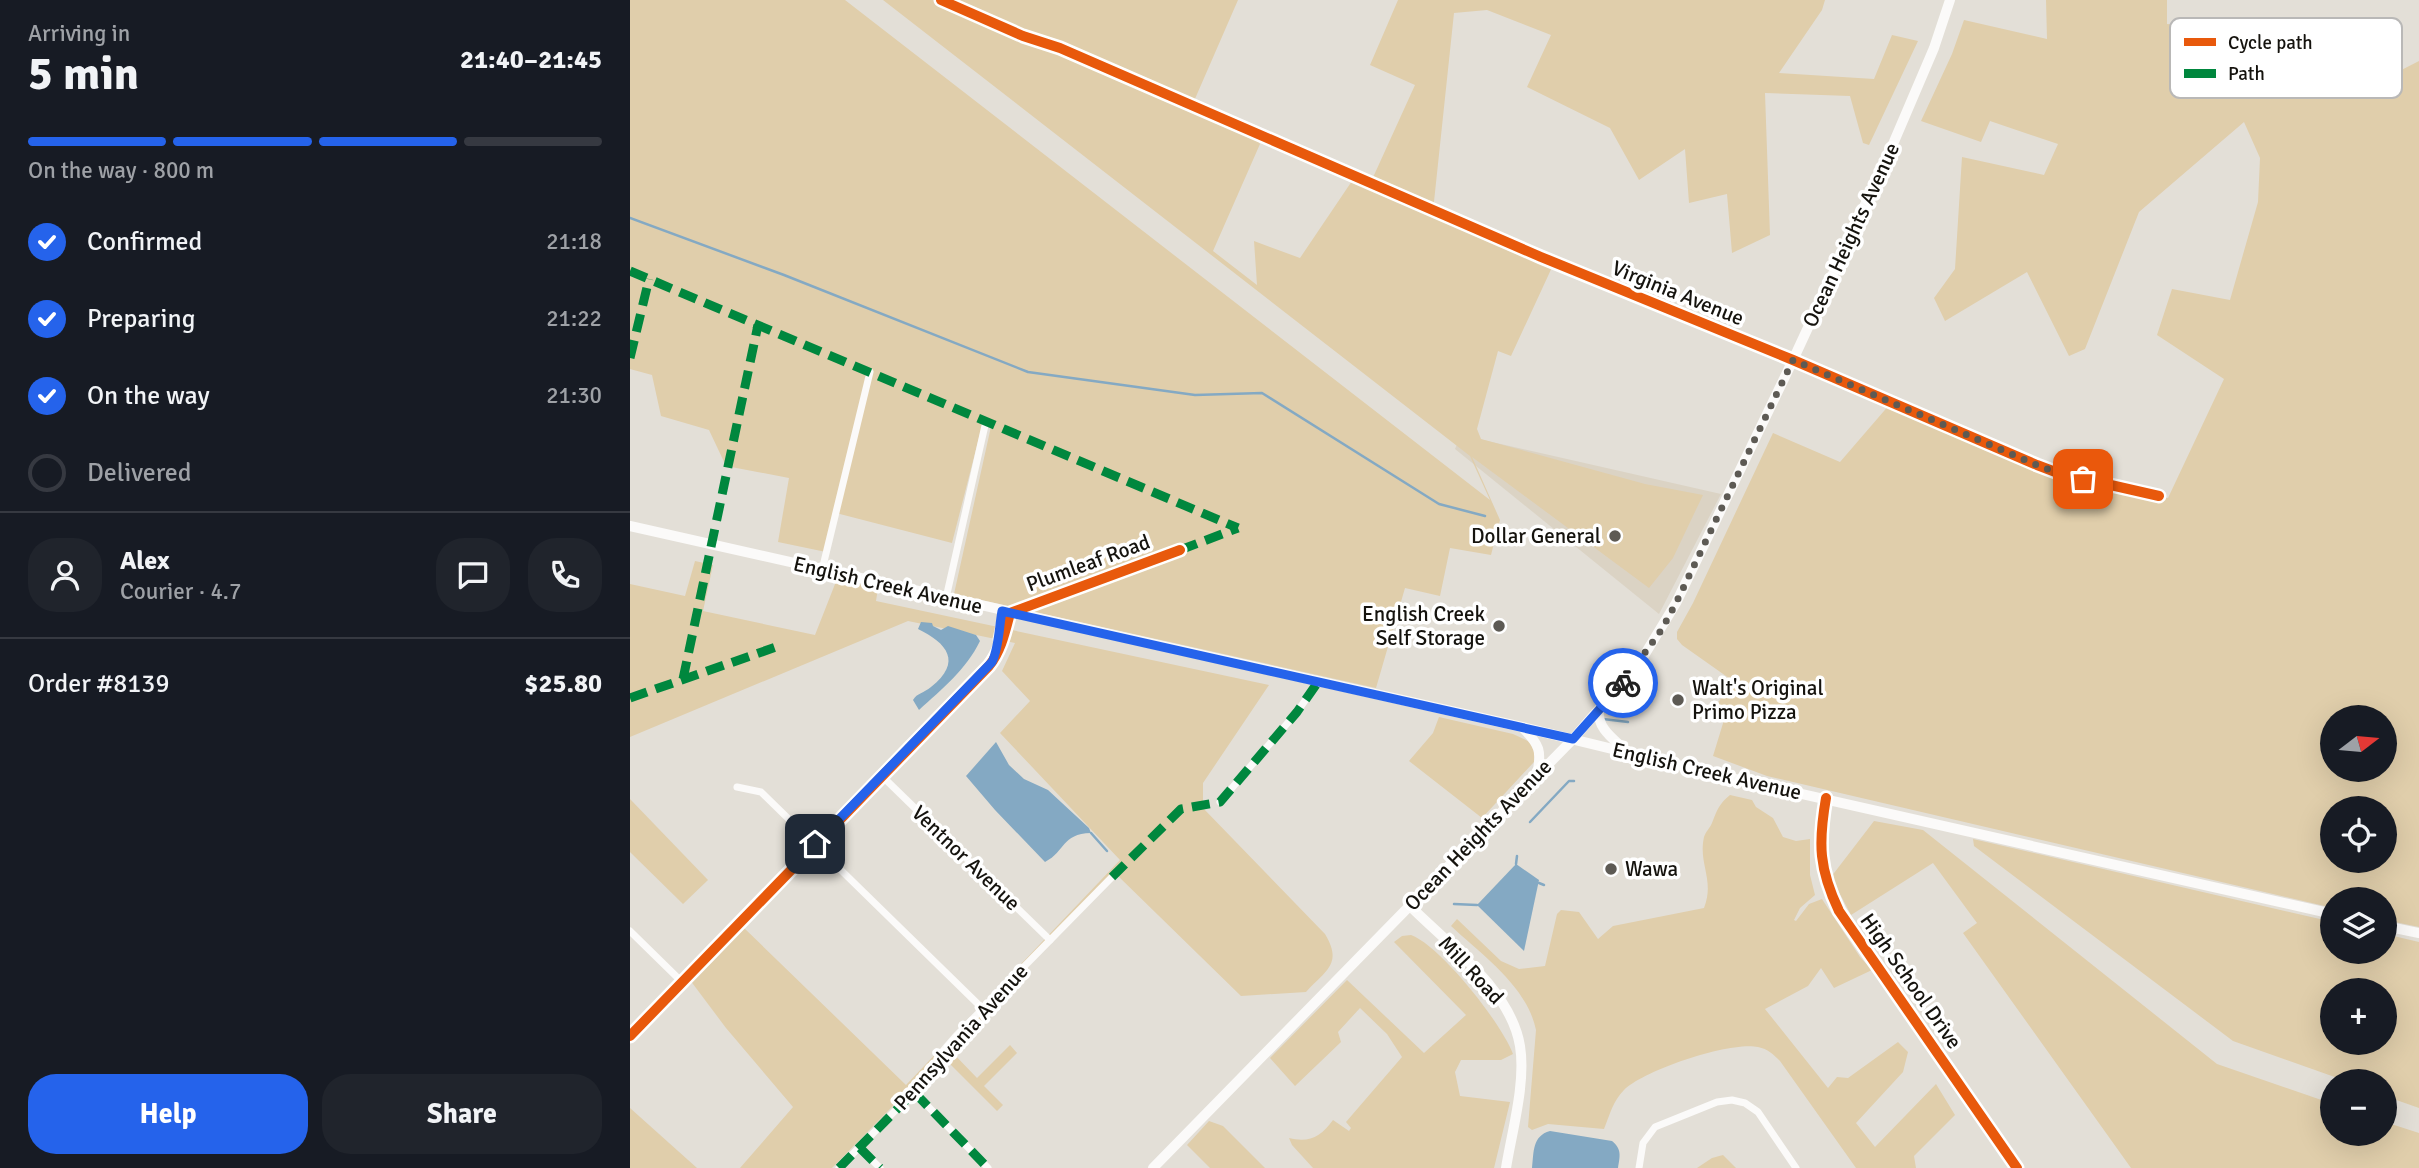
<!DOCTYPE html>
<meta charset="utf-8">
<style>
:root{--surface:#171b24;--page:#20242c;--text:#f1f3f6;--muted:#9ea1a6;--line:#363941;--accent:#2563eb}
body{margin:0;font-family:Signika,sans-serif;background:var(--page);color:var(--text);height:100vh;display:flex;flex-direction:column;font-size:26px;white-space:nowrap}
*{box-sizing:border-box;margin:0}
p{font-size:23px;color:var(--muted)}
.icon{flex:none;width:38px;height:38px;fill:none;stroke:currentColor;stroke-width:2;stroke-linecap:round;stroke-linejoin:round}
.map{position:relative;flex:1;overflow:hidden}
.panel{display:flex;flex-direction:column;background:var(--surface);width:630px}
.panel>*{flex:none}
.needle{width:46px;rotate:74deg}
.tools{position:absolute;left:1690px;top:705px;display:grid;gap:14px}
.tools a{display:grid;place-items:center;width:77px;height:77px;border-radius:50%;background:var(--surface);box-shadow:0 7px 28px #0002;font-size:35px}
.pin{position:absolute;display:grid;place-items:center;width:60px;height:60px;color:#fff;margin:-30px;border-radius:14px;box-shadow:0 4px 10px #0006}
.courier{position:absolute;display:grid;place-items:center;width:70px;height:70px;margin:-35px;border:5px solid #2563eb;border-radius:50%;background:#fff;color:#222;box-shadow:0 2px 9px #0007}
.overview em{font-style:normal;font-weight:800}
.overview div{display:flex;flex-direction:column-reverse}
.overview{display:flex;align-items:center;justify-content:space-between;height:119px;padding:0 28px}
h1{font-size:46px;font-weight:800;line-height:52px}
.bar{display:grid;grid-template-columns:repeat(4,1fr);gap:10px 7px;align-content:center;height:84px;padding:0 28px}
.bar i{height:9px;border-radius:5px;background:var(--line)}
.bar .selected{background:var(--accent)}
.bar p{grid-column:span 4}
.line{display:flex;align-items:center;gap:18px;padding:0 28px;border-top:2px solid var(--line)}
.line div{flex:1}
.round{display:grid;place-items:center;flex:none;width:74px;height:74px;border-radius:28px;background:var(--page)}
ol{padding:0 28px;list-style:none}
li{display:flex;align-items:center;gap:21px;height:77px}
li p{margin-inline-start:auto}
li .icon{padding:7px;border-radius:50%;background:var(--accent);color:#fff;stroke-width:4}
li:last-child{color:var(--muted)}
li i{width:38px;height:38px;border:4px solid var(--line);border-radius:50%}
.primary-button{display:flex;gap:14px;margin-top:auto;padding:14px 28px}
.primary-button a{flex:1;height:80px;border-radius:28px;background:var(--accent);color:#fff;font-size:28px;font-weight:800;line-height:80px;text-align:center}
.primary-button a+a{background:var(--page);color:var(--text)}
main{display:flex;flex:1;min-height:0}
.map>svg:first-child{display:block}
.built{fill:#dbd3c4}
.green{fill:#e0ceab;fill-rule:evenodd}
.water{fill:#84a9c3}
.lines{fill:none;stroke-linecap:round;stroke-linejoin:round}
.stream{stroke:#84a9c3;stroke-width:2.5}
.street{stroke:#fbfaf9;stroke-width:7}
.secondary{stroke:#fbfaf9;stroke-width:10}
.quiet{stroke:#00873e;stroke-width:9;stroke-dasharray:18 9;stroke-linecap:butt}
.cycleway-casing{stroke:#fff;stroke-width:15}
.cycleway{stroke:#e8590c;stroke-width:10}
.done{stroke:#5d5a54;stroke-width:7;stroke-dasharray:0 12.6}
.route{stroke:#2563eb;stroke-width:9}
.poi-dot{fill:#5d5a54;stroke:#fff;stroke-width:2.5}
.labels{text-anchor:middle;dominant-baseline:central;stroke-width:7;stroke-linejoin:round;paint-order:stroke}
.street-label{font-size:21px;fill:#15130e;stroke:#fff}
.poi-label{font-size:21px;fill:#15130e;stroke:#fff;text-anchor:end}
.key{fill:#fff;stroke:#b9b8b7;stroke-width:2}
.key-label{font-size:19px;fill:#15130e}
</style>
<main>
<section class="panel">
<div class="overview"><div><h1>5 min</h1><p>Arriving in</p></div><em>21:40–21:45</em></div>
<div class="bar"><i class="selected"></i><i class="selected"></i><i class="selected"></i><i></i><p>On the way · 800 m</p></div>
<ol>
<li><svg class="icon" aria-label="check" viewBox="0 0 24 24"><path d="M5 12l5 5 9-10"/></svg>Confirmed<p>21:18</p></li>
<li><svg class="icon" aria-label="check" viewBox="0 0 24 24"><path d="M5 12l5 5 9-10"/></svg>Preparing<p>21:22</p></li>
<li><svg class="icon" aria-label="check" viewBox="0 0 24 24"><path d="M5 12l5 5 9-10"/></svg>On the way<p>21:30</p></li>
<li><i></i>Delivered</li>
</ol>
<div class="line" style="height:126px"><a class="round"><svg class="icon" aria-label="person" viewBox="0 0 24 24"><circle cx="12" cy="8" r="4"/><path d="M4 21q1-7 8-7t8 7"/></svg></a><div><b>Alex</b><p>Courier · 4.7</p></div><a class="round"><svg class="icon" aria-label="chat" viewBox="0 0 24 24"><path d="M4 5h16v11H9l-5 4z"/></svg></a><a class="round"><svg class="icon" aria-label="phone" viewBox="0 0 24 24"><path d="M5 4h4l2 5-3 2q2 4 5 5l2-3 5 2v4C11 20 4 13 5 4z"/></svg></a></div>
<div class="line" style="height:91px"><div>Order #8139</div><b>$25.80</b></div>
<div class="primary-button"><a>Help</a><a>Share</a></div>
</section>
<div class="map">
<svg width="1789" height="1168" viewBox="0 0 1789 1168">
<rect width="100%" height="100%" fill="#e3dfd7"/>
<polygon class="built" points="831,435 1091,494 1029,614 825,449"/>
<g class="green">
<polygon points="0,0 215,0 860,500 840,456 253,0 608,0 561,108 625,136 630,144 583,251 627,285 624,241 670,258 724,178 740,184 785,85 740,65 768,0 1195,0 1192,10 1149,73 1244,79 1262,35 1288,41 1239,145 1233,143 1220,96 1135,93 1140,235 1102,253 1097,194 1059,203 1055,149 1009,180 980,128 897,87 921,35 857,10 824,13 803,211 924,263 881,356 868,351 847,429 851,439 1015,484 1073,495 1043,558 1019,588 842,457 870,520 861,555 820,548 810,596 775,588 746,688 324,594 362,422 354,418 322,543 206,513 196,552 148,542 159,478 96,466 79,430 31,416 22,375 0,369"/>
<path d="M1416 0H1537V24L1654 31 1649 82 1746 83 1789 61V927L1755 920V900H1703V908L1137 776 1083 756 1094 720 1085 710V707L1103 681 1052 645 1047 639V632L1063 603 1143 433 1210 462 1260 404 1427 471 1538 498 1594 379 1527 335 1542 289 1600 300 1628 202 1630 158 1614 122 1509 212 1455 349 1439 356 1397 272 1315 321 1304 298 1325 269 1332 157 1414 175 1428 144 1360 121 1351 142 1291 121 1322 54 1334 20 1417 39ZM1703 718H1755V770H1703ZM1703 808H1755V861H1703Z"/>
<path d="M65 561 83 565 73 611 185 635 207 579 248 588 246 601 639 685 573 783V808L695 934C713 964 696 970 676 992L611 996 487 875 420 940 383 986 321 1051 347 1078 380 1045 387 1053 354 1086 373 1105 367 1111 312 1056 202 1168H110L163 1107 96 1028 60 980 112 926 276 1085 490 860 370 733 400 701 372 671 385 643 278 621 0 737V584L55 596Z"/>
<polygon points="809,717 883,734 900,742 905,754 904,762 852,818 779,761 803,733"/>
<path d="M1100 795 1122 800 1126 807 1143 818 1153 837 1166 841 1180 839V875L1185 895 1170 908 1164 920 1166 921 1179 904 1192 899 1230 957 1242 970 1204 988 1191 968 1178 986 1135 1009 1198 1088 1207 1077 1218 1078 1268 1042 1278 1052 1273 1072 1226 1123 1245 1147 1306 1084 1325 1115 1284 1156 1286 1168H1226L1150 1061C1143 1054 1138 1049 1128 1047 1100 1041 1014 1070 994 1090 983 1101 980 1114 974 1129L918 1124 902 1130 898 1127 906 1030C897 986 852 955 821 926L827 919 871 961 889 969 915 966 927 914 931 910 949 912 968 939 983 926 1074 908C1085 880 1068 864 1074 837 1076 831 1080 828 1082 823 1087 810 1089 804 1100 795Z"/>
<polygon points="0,799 78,880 53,904 0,852"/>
<polygon points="1244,821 1293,830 1587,1064 1703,1104 1703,1134 1755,1134 1755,1122 1789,1133 1789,1168 1501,1168 1333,933 1347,923 1303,863 1221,915 1201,877"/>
<path d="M1343 839 1703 922V952H1755V934L1789 942V1108L1755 1096V1082L1716 1081 1603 1041 1344 846ZM1703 990H1755V1043H1703Z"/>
<path d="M781 935C811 946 872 1024 883 1054L871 1060H831L825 1072 830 1096 880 1102 864 1168H683L662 1145 659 1138C679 1143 691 1137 703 1120L719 1131 721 1128 716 1122 772 1057 757 1034 730 1008 708 1032 711 1042 665 1086 640 1058 717 980 794 1053 836 1015 764 942 772 936Z"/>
<polygon points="0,1108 67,1168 0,1168"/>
<polygon points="579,1121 593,1126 635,1168 580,1168 557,1145"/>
<polygon points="1093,1155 1106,1168 1067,1168 1082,1158"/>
</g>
<g class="water">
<path d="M291 622 302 623 303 626 311 630 318 626 346 635 350 641C336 670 312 689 289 710L283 700C287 693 294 693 301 687 333 662 317 643 288 629Z"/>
<path d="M366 742 379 765 394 779 418 790 459 828 461 833C431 834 436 851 415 862L365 810 336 776Z"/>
<polygon points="886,864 909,880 894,951 847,905"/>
<path d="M920 1131 982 1141C992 1149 990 1156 988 1168H902C904 1152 902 1136 920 1131Z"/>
</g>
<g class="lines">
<g class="stream">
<polyline points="0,218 154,275 398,372 565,395 632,393 809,504 855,516"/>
<polyline points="973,719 998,722"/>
<polyline points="900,822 939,781 944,781"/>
<polyline points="461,833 477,851"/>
<polyline points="886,864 887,856"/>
<polyline points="909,883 914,885"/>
<polyline points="824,904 847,905"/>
</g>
<g class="street">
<polyline points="311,0 393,36 430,48 911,257 1163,360 1407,465 1428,473 1529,496"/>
<polyline points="192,570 240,372"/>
<polyline points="316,598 356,421"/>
<polyline points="368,646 366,639 372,611"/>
<polyline points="252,776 420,940"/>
<polyline points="107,787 131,792 352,1008"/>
<path d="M1196 798C1188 844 1189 869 1209 911L1387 1168"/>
<polyline points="590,802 667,712 688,682"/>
<polyline points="0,931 52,982"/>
<path d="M0 1036 359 666C371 651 375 632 380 613L550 550"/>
<polyline points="284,1092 358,1168"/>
<polyline points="230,1148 250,1168"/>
<polyline points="209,1168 306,1069 311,1053 325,1037 482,877"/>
<polyline points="1009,1168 1013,1143 1025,1127 1087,1102 1102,1100 1115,1103 1128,1112 1166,1168"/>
</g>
<g class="secondary">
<polyline points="0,526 892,727 1114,781 1703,914"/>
<path d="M969 710C967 729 984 739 996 751"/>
<path d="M892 727C910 745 912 751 907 775"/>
<path d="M780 906C818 944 881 990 890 1046 896 1083 882 1131 876 1168"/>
<polyline points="1755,926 1789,933"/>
<polyline points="523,1168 943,739 1012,659 1046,603 1163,360 1263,144 1304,48 1320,0"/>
</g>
<g class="quiet">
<polyline points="0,271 608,528"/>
<polyline points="0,358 19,279"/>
<polyline points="550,550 608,528"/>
<polyline points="53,679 128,325"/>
<polyline points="0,698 146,647"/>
<polyline points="482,877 551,809 590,802 667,712 688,682"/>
<polyline points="230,1148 250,1168"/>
<polyline points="209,1168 284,1092 358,1168"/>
</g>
<defs>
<g id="cycleway">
<polyline points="311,0 393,36 430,48 911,257 1163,360 1407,465 1428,473 1529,496"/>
<path d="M1196 798C1188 844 1189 869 1209 911L1387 1168"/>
<path d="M0 1036 359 666C371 651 375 632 380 613L550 550"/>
</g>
</defs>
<use href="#cycleway" class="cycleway-casing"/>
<use href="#cycleway" class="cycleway"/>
</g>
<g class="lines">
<polyline class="done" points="993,683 1032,629 1046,603 1163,360 1407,465 1428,473 1453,479"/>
<path class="route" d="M185 844 362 662C369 648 369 627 372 611L943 739 993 683"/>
</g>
<g class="poi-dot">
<circle cx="985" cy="536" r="7"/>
<circle cx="869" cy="626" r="7"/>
<circle cx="1048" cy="700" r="7"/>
<circle cx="981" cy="869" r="7"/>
</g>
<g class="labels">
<g class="street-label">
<text transform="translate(1221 235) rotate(-65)">Ocean Heights Avenue</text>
<text transform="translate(1048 293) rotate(22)">Virginia Avenue</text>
<text transform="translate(458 563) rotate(-20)">Plumleaf Road</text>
<text transform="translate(258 585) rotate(13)">English Creek Avenue</text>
<text transform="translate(1077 771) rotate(13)">English Creek Avenue</text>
<text transform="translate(848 835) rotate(-46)">Ocean Heights Avenue</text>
<text transform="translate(336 858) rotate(44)">Ventnor Avenue</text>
<text transform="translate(841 970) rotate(47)">Mill Road</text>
<text transform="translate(1281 981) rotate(55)">High School Drive</text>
<text transform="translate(331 1037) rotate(-48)">Pennsylvania Avenue</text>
</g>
<g class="poi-label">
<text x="971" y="536">Dollar General</text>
<text x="855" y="614">English Creek<tspan x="855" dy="24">Self Storage</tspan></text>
<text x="1062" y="688" text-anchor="start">Walt's Original<tspan x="1062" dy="24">Primo Pizza</tspan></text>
<text x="995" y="869" text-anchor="start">Wawa</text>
</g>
</g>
<rect x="1540" y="18" width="232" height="80" rx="10" class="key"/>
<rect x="1554" y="38" width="32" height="8" fill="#e8590c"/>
<rect x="1554" y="69" width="32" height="9" fill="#00873e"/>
<g class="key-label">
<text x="1598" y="49">Cycle path</text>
<text x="1598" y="80">Path</text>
</g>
</svg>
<div class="tools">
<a><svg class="needle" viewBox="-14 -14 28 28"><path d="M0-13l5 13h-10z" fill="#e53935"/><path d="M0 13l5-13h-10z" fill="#9ea1a6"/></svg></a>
<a><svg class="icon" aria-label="locate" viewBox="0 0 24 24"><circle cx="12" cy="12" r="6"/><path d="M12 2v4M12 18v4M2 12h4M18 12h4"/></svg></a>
<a><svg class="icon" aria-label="layers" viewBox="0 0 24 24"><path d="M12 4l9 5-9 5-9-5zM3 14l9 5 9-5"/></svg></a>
<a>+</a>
<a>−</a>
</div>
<div class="pin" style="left:1453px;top:479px;background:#ea580c"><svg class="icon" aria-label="bag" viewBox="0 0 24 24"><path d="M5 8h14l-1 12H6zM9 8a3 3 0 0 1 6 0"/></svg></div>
<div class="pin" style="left:185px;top:844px;background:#1f2937"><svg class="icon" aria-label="home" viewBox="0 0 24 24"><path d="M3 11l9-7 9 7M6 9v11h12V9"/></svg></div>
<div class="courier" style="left:993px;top:683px"><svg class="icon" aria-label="bike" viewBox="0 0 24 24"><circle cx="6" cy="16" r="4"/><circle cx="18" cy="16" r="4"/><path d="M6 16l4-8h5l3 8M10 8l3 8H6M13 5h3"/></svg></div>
</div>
</main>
